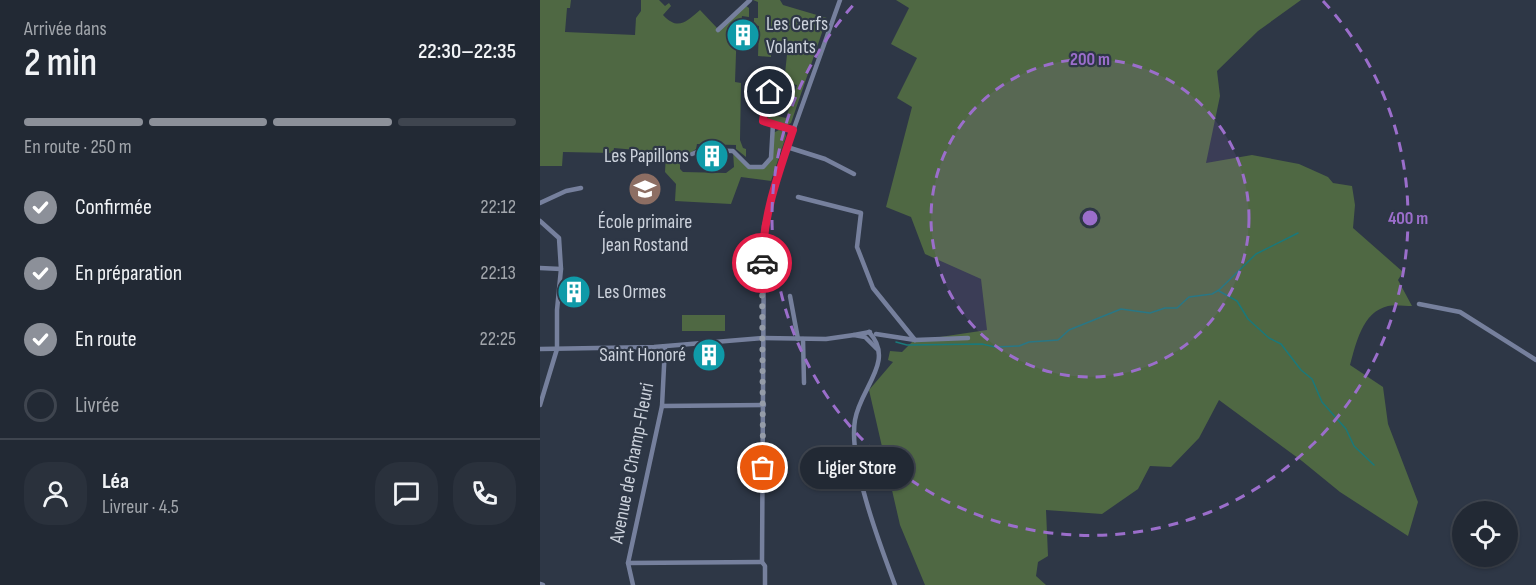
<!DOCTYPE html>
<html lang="fr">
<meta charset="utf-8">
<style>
:root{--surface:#222934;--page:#2a313c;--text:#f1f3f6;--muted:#a2a6ac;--line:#3f454f;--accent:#8c9099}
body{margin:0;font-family:"Sofia Sans Condensed",sans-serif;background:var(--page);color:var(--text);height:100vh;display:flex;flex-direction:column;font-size:22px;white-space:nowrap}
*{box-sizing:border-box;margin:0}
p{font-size:20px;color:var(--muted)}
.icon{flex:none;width:33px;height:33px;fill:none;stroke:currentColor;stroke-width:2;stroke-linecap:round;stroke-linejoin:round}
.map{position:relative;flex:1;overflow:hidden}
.details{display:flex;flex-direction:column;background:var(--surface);width:540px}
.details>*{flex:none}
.fabs{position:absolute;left:912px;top:501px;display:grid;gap:12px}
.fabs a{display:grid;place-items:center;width:66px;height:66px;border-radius:50%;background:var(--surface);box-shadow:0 2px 4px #0004,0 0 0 2px var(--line);font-size:30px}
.pin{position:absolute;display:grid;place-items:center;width:51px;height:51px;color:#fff;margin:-26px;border:3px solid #fff;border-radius:50%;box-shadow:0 2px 6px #0007}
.courier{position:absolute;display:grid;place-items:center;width:60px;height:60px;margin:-30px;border:4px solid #e11d48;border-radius:50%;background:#fff;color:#222;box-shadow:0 2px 8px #0007}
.bubble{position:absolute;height:42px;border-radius:21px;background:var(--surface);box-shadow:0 2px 4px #0004,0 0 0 2px var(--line);font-size:20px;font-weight:600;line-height:42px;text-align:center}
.head em{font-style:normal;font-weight:600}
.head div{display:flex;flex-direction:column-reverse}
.head{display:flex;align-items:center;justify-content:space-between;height:102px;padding:0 24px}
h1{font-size:39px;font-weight:600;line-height:45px}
.bar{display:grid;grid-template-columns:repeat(4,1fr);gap:9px 6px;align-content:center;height:72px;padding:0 24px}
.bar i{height:8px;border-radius:4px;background:var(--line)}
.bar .on{background:var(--accent)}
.bar p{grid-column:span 4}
.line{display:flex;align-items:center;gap:15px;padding:0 24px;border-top:2px solid var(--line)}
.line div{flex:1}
.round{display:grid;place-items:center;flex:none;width:63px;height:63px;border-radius:24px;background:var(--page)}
ol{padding:0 24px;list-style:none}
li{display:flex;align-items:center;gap:18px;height:66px}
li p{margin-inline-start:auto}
li .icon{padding:6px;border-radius:50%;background:var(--accent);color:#fff;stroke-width:4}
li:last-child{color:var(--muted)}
li i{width:33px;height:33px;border:3px solid var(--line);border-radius:50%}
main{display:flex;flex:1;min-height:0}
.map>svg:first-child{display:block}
.green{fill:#4f6843}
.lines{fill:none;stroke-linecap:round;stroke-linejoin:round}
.stream{stroke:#1a797b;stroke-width:1.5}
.street{stroke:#76809d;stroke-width:4.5}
.done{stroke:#959ca8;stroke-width:6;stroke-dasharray:0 10.8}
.route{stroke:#e11d48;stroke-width:8}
.ring{fill:none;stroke:#9b6ecb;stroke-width:3;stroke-dasharray:10 8}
.labels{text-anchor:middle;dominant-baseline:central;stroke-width:4.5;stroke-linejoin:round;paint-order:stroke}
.poi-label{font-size:20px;fill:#ccd2dc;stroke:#2e3746;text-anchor:start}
.street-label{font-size:20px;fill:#ccd2dc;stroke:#2e3746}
.centre{fill:#9b6ecb;stroke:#2e3746;stroke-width:3}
.ring-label{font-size:18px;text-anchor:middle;font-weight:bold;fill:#9b6ecb;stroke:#2e3746;stroke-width:4.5;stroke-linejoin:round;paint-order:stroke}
</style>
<main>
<section class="details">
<div class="head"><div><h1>2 min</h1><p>Arrivée dans</p></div><em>22:30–22:35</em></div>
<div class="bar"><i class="on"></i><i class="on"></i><i class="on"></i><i></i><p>En route · 250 m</p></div>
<ol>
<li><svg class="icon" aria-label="check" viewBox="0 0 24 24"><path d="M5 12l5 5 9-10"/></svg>Confirmée<p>22:12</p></li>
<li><svg class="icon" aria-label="check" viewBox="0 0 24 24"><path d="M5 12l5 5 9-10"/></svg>En préparation<p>22:13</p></li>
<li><svg class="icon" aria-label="check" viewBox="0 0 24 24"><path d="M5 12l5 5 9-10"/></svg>En route<p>22:25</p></li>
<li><i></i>Livrée</li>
</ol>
<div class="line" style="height:108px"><a class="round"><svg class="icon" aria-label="person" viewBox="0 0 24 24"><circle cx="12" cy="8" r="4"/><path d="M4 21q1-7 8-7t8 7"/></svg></a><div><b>Léa</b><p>Livreur · 4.5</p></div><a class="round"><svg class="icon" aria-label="chat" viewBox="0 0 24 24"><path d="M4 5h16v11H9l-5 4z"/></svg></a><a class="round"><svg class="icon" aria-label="phone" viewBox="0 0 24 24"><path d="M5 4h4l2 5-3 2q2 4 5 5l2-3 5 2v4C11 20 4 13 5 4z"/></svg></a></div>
</section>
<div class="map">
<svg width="996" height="585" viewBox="0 0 996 585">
<rect width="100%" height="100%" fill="#2e3746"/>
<g class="green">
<path d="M0 0H31L30 8H27L25 32 95 35 96 18 101 11V0H119L125 6 129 3 131 6 123 15C138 31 146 22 160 10L178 29 205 5 209 8V17L202 16 201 25H197L195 82 201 83 200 140 203 148 206 149V157L196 149V145L157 144 156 149 149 154H140V169L143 172 186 173 194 167 193 151 214 168 228 163 233 133 239 130 245 132 246 136 231 181 201 177 191 204 135 201 136 184 125 172 126 154 129 153 74 148 73 153 23 152 22 166H0Z"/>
<polygon points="213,0 240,0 243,5 287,18 251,123 247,125 227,120 229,114 246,118 257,85 244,83 248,45 243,41 235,42 231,49 231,57 218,56 219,26 214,25 214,18 218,18 218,2"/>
<path d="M356 0H761L718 31 677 71 680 96 666 163 712 155 759 164 788 177 793 183 812 186 815 205 813 228 863 272 858 280 872 306C865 306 855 305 848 306 822 312 816 344 810 365L843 387 848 424 878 502 868 536 800 492 762 461 679 400 659 438 631 467 610 466 598 489 562 514 506 510 508 556 498 562 496 576 506 585H385L360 525 329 390 353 362 348 360 350 351 362 352 373 341 447 330 441 279 385 254 371 217 346 207 372 107 357 98 377 58 351 44 369 8Z"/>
<rect x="142" y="315" width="43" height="16"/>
</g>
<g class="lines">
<g class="stream">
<polyline points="679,291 697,301 708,319 729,338 741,344 761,370 772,379 782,402 806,429 814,446 834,465"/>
<polyline points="356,342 367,345 442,344 455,347 479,346 489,342 518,340 529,330 581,309 610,313 625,308 637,308 649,297 672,294 679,290 716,254 758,233"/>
</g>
<g class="street">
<polyline points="178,30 210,0"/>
<polyline points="229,105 230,92 246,92 249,96 244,105 225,105 223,121 253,130"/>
<polyline points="247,147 285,159 314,174"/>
<polyline points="152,154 162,150 193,151 209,167 223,167 231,158 233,124"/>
<polyline points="258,197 321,213 317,247 333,288 375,340"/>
<polyline points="0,203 26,191 41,188"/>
<polyline points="0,221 19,238 21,269 17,310 17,349 0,405"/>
<polyline points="0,268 21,269"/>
<polyline points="250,296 258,339"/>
<polyline points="879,304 920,312 996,360"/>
<path d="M329 332C356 361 320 388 315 420 308 461 340 545 355 585"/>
<polyline points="330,332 314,335 325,337 337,349"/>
<polyline points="336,334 375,340 428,338"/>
<polyline points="263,339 264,383"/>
<polyline points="0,349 114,347 223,338 286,339 314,335"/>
<polyline points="122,406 224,405"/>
<polyline points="88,563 222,562"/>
<polyline points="0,584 3,585"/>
<polyline points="93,585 88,563 122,406 125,347"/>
<polyline points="225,585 225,566 222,562 224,226 243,159 300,0"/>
</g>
</g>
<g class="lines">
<polyline class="done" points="222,263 223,468"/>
<path class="route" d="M222 263C223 216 238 174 253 130L223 121 225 105H229L230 92"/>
</g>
<circle cx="550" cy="218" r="159" fill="#9b6ecb" fill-opacity=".12"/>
<g class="ring">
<circle cx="550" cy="218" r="159"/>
<path d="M783 1A318 318 0 1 1 317 1"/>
</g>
<defs>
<symbol id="building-disc" viewBox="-11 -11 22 22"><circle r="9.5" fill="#0f9aa8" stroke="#2e3746"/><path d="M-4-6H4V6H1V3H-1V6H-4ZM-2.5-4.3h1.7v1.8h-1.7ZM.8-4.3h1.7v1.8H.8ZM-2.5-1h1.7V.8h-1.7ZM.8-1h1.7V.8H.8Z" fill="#fff"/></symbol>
<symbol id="school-disc" viewBox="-11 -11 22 22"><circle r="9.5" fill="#8d6e63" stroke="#2e3746"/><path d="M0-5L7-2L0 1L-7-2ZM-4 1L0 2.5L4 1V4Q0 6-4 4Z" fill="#fff"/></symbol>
</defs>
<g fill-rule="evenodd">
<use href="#building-disc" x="184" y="16" width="38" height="38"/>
<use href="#building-disc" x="153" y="137" width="38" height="38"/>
<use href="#school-disc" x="86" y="170" width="38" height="38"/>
<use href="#building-disc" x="15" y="273" width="38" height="38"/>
<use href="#building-disc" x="150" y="336" width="38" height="38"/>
</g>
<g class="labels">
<g class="poi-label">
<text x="226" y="24">Les Cerfs<tspan x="226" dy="23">Volants</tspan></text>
<text x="149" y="156" text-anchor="end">Les Papillons</text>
<text x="105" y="222" text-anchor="middle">École primaire<tspan x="105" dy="23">Jean Rostand</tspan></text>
<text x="57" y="292">Les Ormes</text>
<text x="146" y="355" text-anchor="end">Saint Honoré</text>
</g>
<g class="street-label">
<text transform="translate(92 463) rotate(-79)">Avenue de Champ-Fleuri</text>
</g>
</g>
<circle cx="550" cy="218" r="9" class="centre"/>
<g class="ring-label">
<text x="550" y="65">200 m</text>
<text x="868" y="224">400 m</text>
</g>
</svg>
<div class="fabs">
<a><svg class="icon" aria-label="locate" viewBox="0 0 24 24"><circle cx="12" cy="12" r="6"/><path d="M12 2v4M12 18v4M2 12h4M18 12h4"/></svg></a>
</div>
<div class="pin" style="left:223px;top:468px;background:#ea580c"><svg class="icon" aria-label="bag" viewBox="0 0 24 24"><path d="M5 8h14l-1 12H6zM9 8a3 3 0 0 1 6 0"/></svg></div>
<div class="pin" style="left:230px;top:92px;background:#1f2937"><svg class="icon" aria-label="home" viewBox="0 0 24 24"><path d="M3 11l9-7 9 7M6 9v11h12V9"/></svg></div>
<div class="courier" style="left:222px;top:263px"><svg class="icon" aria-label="car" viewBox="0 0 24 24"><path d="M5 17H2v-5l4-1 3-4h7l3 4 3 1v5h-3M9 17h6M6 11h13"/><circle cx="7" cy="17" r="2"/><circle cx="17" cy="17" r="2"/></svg></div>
<div class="bubble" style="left:260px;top:447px;width:114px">Ligier Store</div>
</div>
</main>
